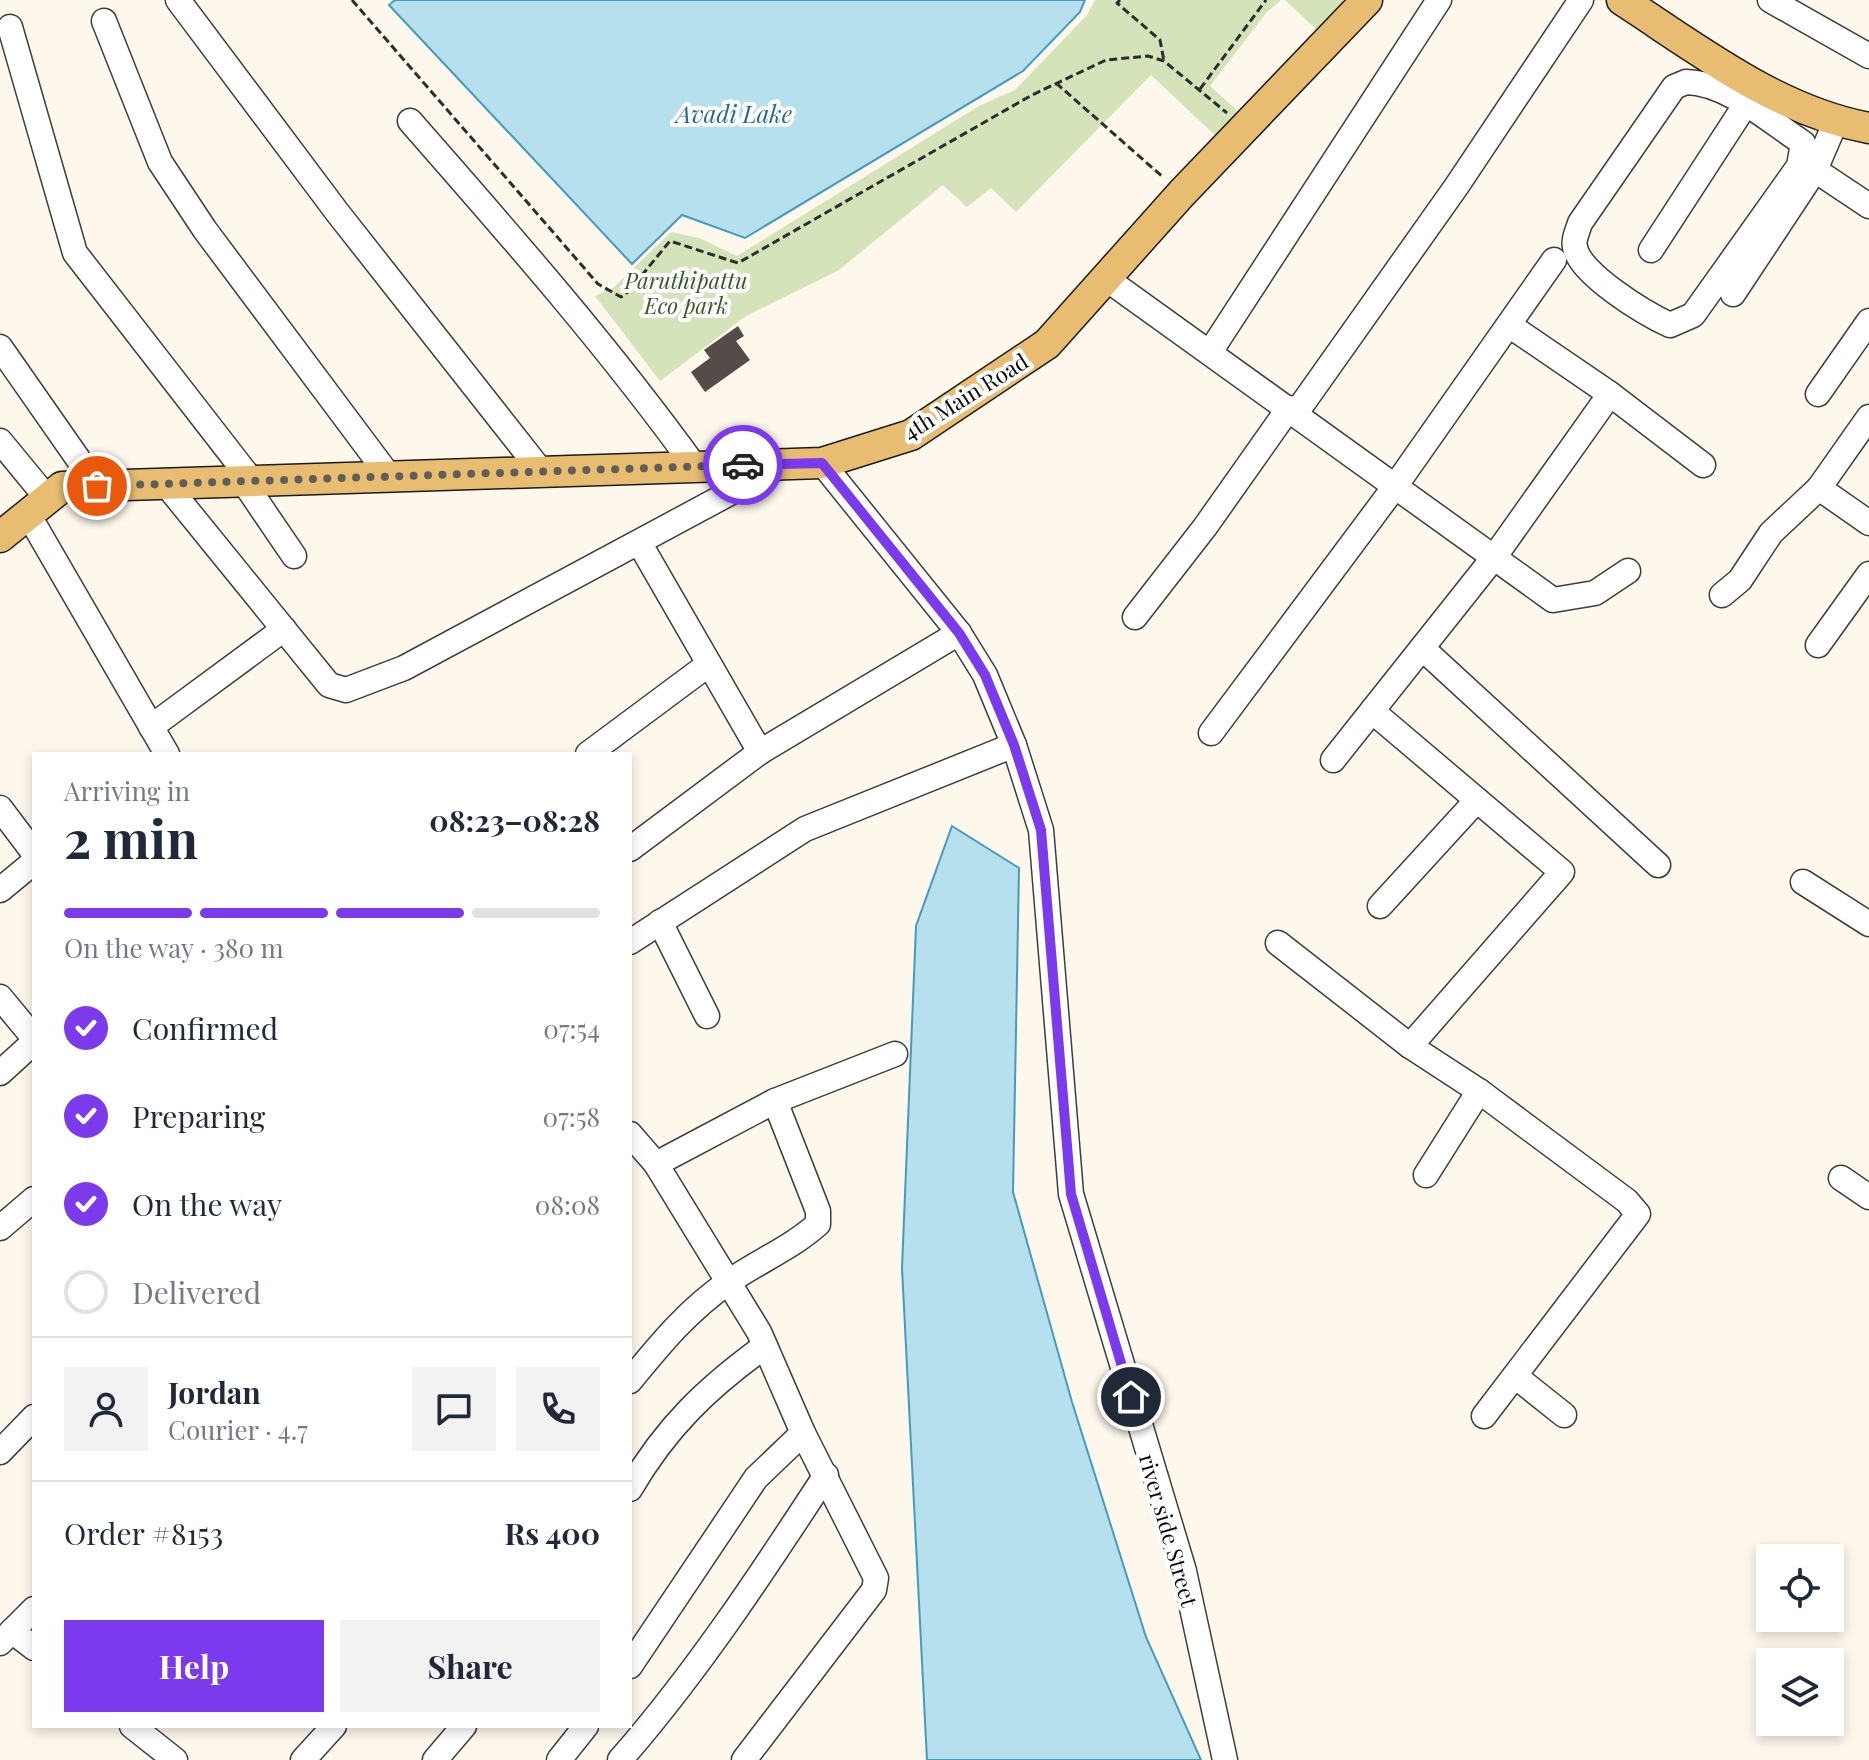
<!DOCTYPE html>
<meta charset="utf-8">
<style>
:root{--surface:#fff;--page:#f2f2f3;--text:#1f2937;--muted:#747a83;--line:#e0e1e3;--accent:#7c3aed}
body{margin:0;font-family:"Playfair Display",serif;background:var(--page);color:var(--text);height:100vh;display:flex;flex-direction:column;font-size:30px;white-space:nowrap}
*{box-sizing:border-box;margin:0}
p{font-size:26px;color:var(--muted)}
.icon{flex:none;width:44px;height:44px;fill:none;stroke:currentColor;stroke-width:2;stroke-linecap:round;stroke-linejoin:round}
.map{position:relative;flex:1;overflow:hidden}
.drawer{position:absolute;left:32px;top:752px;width:600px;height:976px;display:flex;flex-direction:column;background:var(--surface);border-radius:0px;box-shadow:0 4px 12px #0003}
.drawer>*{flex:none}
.tools{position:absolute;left:1756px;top:1544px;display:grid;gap:16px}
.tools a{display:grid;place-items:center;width:88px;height:88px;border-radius:0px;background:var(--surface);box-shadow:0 4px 12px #0003;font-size:40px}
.pin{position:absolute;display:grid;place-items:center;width:68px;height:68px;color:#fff;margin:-34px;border:4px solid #fff;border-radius:50%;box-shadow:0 2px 8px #0007}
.courier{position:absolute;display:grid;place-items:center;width:80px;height:80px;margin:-40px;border:6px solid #7c3aed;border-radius:50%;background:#fff;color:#222;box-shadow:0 2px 10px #0007}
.overview em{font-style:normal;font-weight:700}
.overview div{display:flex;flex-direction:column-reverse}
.overview{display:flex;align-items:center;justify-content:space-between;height:136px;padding:0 32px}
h1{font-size:52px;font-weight:700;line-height:60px}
.bar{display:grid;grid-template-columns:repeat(4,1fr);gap:12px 8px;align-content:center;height:96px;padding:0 32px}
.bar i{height:10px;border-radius:6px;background:var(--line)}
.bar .on{background:var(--accent)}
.bar p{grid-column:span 4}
.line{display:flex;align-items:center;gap:20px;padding:0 32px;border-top:2px solid var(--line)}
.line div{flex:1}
.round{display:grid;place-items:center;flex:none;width:84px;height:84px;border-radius:0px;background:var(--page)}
ol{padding:0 32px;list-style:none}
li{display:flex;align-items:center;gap:24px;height:88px}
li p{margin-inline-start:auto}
li .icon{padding:8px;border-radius:50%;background:var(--accent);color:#fff;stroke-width:4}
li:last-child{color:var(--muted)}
li i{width:44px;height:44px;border:4px solid var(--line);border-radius:50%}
.action{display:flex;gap:16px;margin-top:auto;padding:16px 32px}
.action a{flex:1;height:92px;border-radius:0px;background:var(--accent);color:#fff;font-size:32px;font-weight:700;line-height:92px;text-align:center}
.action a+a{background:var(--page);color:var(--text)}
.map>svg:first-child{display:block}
.green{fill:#d4e3ba}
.water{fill:#b6e0ee;stroke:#469bbc;stroke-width:2}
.building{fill:#534c49}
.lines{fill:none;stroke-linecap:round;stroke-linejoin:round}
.minor-casing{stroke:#3e3e3e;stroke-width:27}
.major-casing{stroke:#1c1c1c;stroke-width:33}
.path{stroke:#2d2d2d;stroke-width:3;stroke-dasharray:8 4;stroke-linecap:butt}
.minor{stroke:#fff;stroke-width:24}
.major{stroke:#e8bd71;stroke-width:30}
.done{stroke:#605e5a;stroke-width:8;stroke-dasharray:0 14.4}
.route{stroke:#7c3aed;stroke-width:10}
.labels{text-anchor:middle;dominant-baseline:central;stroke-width:8;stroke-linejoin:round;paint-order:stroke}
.park-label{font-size:22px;font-style:italic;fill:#355b24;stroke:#fff}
.street-label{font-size:22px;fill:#0b0b0b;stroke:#fff}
.water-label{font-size:24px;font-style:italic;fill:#246b8d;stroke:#fff}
</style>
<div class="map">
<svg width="1869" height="1760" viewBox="0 0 1869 1760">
<rect width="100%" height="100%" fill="#fdf7ec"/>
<g class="green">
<polygon points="1095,0 1281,0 1266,13 1210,86 1242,115 1219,139 1151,75 1016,212 991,188 967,207 943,185 839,270 746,316 660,381 595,296 613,288 671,232 699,238 737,256 979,106 1015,90 1087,15"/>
<polygon points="1285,0 1342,0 1345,3 1318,31"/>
</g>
<g class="water">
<polygon points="395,0 1085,0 1080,12 1023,71 745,238 682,215 632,264 389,5"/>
<polygon points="952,826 1019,868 1013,1192 1072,1402 1146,1637 1201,1760 927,1760 902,1268 916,926"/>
</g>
<polygon class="building" points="738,326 744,336 736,341 750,360 705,392 691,372 710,358 704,350"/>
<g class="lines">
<defs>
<g id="minor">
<polyline points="178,0 337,212 541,471"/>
<polyline points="1770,0 1869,56"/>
<polyline points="104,21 160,162 205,230 389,476"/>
<polyline points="10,27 75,253 252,481"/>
<path d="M1686 82C1728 83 1769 121 1803 143L1799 166 1693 315 1670 325C1646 314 1579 274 1575 247 1573 240 1578 230 1580 223L1674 87Z"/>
<path d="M410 121C509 234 607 345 695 467"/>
<polyline points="1815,170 1869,206"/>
<polyline points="1651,250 1753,93"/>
<polyline points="1108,280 1553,600 1595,593 1628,571"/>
<polyline points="1733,294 1815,170 1836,121"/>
<polyline points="1509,325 1610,394 1703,465"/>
<polyline points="0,347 97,486"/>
<polyline points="1210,352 1439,0"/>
<polyline points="1818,394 1869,321"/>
<polyline points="1296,413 1456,187 1581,0"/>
<polyline points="0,441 47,498"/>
<polyline points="822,463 959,633 985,675 1014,745 1041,830 1071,1194 1184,1571 1225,1760"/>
<polyline points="243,481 294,556"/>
<polyline points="165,483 329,685 346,690 404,668 782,465"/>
<polyline points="1819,488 1869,417"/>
<polyline points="28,514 167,754"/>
<polyline points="640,544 760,752"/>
<polyline points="1722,595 1740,580 1771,533 1819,488 1869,523"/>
<polyline points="1135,617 1205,527 1289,408"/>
<polyline points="1818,645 1869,574"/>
<polyline points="1422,648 1658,865"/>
<polyline points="1372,711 1562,872 1410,1046"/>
<polyline points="151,727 284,629"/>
<polyline points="1211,733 1396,485 1554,260"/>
<polyline points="588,754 709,664"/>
<polyline points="1333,760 1495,556 1610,394"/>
<polyline points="0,808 34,853"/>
<polyline points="630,849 760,752 959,633"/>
<polyline points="1803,882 1869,924"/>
<polyline points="0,890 34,862"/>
<polyline points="1380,906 1477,800"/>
<polyline points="660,922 707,1016"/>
<polyline points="630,942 805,829 1014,745"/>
<polyline points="1278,943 1410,1046 1479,1091 1627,1201 1638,1214 1484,1416"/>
<polyline points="0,997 34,1038"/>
<polyline points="0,1073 34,1042"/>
<polyline points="630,1134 656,1164 759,1332 803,1433 876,1578 874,1590 744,1760"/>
<polyline points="656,1164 775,1101 895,1054"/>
<polyline points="1426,1175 1479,1091"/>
<polyline points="1841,1178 1869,1197"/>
<polyline points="0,1228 34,1199"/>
<polyline points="1515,1376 1564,1415"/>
<path d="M630 1381C661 1343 689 1309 730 1281 759 1261 791 1248 818 1224V1211L775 1101"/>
<polyline points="0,1452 34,1417"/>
<path d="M630 1489C666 1427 707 1388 765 1346"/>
<polyline points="12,1631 34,1648"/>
<polyline points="0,1643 34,1609"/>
<polyline points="630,1666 756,1478 803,1433"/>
<polyline points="132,1726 175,1760"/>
<polyline points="303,1760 334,1726"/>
<polyline points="435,1760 464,1726"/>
<polyline points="559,1760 586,1726"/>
<path d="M620 1760C697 1672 762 1573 826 1475"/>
</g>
<g id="major">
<path d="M1622 0C1699 50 1777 111 1869 128"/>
<polyline points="0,537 62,487 822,463 911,435 1047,344 1182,193 1367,0"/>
</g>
</defs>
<use href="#minor" class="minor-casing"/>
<use href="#major" class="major-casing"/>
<g class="path">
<polyline points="352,0 598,284 621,297 628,292 670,241 738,263 1032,95 1106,60 1148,56 1164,61 1227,113"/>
<polyline points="1120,0 1117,3 1160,40 1164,61"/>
<polyline points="1056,83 1164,178"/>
<polyline points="1200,89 1266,0"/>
</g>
<use href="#minor" class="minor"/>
<use href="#major" class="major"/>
</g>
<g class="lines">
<polyline class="done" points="97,486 743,465"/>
<polyline class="route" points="743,465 822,463 959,633 985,675 1014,745 1041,830 1071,1194 1131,1397"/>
</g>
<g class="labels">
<g class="park-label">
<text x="686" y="280">Paruthipattu<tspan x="686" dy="25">Eco park</tspan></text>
</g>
<g class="street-label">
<text transform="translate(965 396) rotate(-32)">4th Main Road</text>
<text transform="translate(1169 1530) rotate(74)">river side Street</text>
</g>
<g class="water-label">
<text x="734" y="113">Avadi Lake</text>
</g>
</g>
</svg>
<div class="tools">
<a><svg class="icon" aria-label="locate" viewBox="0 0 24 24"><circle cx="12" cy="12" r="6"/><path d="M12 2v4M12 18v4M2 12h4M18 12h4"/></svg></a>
<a><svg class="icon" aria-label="layers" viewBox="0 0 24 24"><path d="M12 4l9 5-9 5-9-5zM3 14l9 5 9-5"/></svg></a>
</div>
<div class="pin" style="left:97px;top:486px;background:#ea580c"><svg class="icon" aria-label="bag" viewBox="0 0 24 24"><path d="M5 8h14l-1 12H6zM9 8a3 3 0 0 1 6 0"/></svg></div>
<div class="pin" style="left:1131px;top:1397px;background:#1f2937"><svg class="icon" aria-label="home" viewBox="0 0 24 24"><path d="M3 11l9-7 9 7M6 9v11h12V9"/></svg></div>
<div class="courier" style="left:743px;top:465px"><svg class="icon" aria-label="car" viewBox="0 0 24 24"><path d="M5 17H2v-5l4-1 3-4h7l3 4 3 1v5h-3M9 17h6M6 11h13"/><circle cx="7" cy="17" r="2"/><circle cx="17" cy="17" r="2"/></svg></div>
<section class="drawer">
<div class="overview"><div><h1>2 min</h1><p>Arriving in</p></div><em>08:23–08:28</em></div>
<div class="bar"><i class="on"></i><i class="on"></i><i class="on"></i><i></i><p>On the way · 380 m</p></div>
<ol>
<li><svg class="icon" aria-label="check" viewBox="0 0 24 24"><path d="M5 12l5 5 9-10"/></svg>Confirmed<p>07:54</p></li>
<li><svg class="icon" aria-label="check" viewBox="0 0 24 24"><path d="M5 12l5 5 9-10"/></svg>Preparing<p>07:58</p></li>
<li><svg class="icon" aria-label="check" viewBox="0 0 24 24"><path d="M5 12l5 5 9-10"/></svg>On the way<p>08:08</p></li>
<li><i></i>Delivered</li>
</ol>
<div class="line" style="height:144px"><a class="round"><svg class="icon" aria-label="person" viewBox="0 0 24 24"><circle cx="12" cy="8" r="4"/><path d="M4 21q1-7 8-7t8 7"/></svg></a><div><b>Jordan</b><p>Courier · 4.7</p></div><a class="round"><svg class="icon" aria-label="chat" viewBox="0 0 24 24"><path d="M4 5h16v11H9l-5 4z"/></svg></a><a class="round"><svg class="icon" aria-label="phone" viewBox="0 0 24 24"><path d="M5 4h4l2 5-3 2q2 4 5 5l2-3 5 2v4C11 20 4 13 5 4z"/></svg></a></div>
<div class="line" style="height:104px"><div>Order #8153</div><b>Rs 400</b></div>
<div class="action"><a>Help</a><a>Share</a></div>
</section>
</div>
